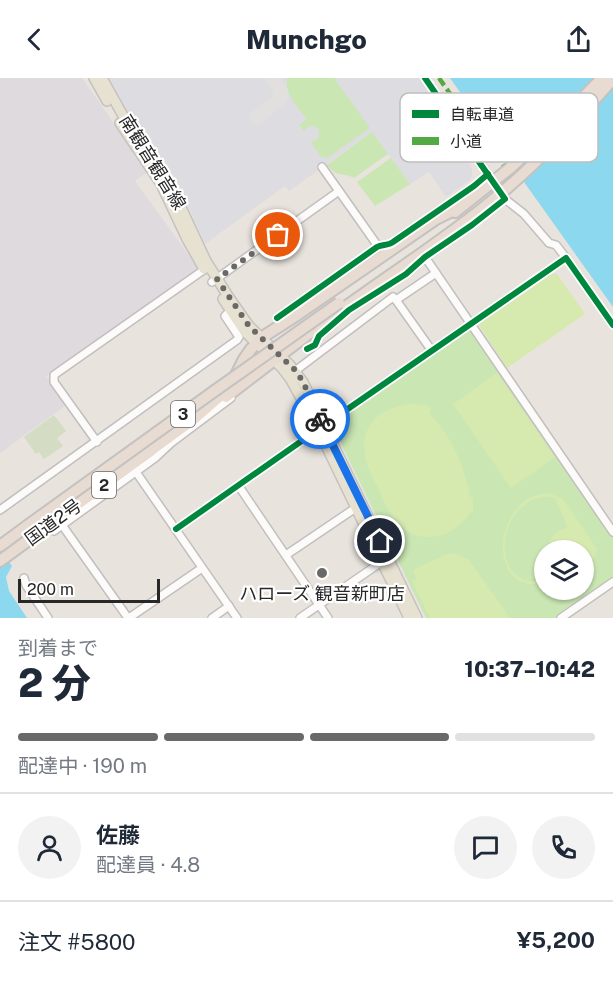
<!DOCTYPE html>
<html lang="ja">
<meta charset="utf-8">
<style>
:root{--surface:#fff;--page:#f2f2f3;--text:#1f2937;--muted:#747a83;--line:#e0e1e3;--accent:#6b6967}
body{margin:0;font-family:"Public Sans","Noto Sans JP",sans-serif;background:var(--page);color:var(--text);height:100vh;display:flex;flex-direction:column;font-size:22px;white-space:nowrap}
*{box-sizing:border-box;margin:0}
p{font-size:20px;color:var(--muted)}
.icon{flex:none;width:33px;height:33px;fill:none;stroke:currentColor;stroke-width:2;stroke-linecap:round;stroke-linejoin:round}
.map{position:relative;height:540px;overflow:hidden}
.sheet{display:flex;flex-direction:column;background:var(--surface);flex:1}
.sheet>*{flex:none}
.controls{position:absolute;left:534px;top:462px;display:grid;gap:12px}
.controls a{display:grid;place-items:center;width:60px;height:60px;border-radius:50%;background:var(--surface);box-shadow:0 2px 4px #0004;font-size:30px}
.scale{position:absolute;left:18px;bottom:15px;width:142px;box-sizing:border-box;padding-left:6px;border:3px solid #282828;border-top:0;font-size:16px;line-height:21px;white-space:nowrap;color:#282828;-webkit-text-stroke:4px #fff;paint-order:stroke}
.pin{position:absolute;display:grid;place-items:center;width:51px;height:51px;color:#fff;margin:-26px;border:3px solid #fff;border-radius:50%;box-shadow:0 2px 6px #0007}
.courier{position:absolute;display:grid;place-items:center;width:60px;height:60px;margin:-30px;border:4px solid #1a73e8;border-radius:50%;background:#fff;color:#222;box-shadow:0 2px 8px #0007}
.headline em{font-style:normal;font-weight:800}
.headline div{display:flex;flex-direction:column-reverse}
.headline{display:flex;align-items:center;justify-content:space-between;height:102px;padding:0 18px}
h1{font-size:39px;font-weight:800;line-height:45px}
.bar{display:grid;grid-template-columns:repeat(4,1fr);gap:9px 6px;align-content:center;height:72px;padding:0 18px}
.bar i{height:8px;border-radius:4px;background:var(--line)}
.bar .selected{background:var(--accent)}
.bar p{grid-column:span 4}
.line{display:flex;align-items:center;gap:15px;padding:0 18px;border-top:2px solid var(--line)}
.line div{flex:1}
.round{display:grid;place-items:center;flex:none;width:63px;height:63px;border-radius:32px;background:var(--page)}
header{display:flex;justify-content:space-between;align-items:center;height:78px;padding:0 18px;background:var(--surface);font-size:27px;font-weight:800}
.map>svg:first-child{display:block}
.industrial{fill:#dedadd}
.airport{fill:#dddde1}
.green{fill:#cae6b3;fill-rule:evenodd}
.cemetery{fill:#d4dcc4}
.pitch{fill:#d6eab0}
.water{fill:#8bd8ef}
.lines{fill:none;stroke-linecap:round;stroke-linejoin:round}
.taxiway{stroke:#e2e0de;stroke-width:14}
.minor-casing{stroke:#c1bfbf;stroke-width:10}
.major-casing{stroke:#c4c2c0;stroke-width:12}
.highway-casing{stroke:#c4c2c0;stroke-width:14}
.minor{stroke:#fcfbfa;stroke-width:7}
.major{stroke:#e7e1d1;stroke-width:9}
.highway{stroke:#e8dbd2;stroke-width:10}
.highway-bridge-casing{stroke:#c4c2c0;stroke-width:14;stroke-linecap:butt}
.highway-bridge{stroke:#e8dbd2;stroke-width:10}
.quiet{stroke:#53aa44;stroke-width:4.5;stroke-dasharray:9 4.5;stroke-linecap:butt}
.cycleway-casing{stroke:#fff;stroke-width:10}
.cycleway{stroke:#00873e;stroke-width:6}
.done{stroke:#6b6967;stroke-width:6;stroke-dasharray:0 10.8}
.route{stroke:#1a73e8;stroke-width:8}
.poi-dot{fill:#6b6967;stroke:#fff;stroke-width:2}
.labels{text-anchor:middle;dominant-baseline:central;stroke-width:4.5;stroke-linejoin:round;paint-order:stroke}
.shield{fill:#fff;stroke:#686868;stroke-width:1.5}
.shield-label{font-size:16px;font-weight:bold;fill:#282828}
.street-label{font-size:18px;fill:#282828;stroke:#fff}
.poi-label{font-size:18px;fill:#282828;stroke:#fff}
.key{fill:#fff;stroke:#bebebe;stroke-width:1.5}
.key-label{font-size:16px;fill:#282828}
</style>
<header><svg class="icon" aria-label="back" viewBox="0 0 24 24"><path d="M15 5l-7 7 7 7"/></svg>Munchgo<svg class="icon" aria-label="share" viewBox="0 0 24 24"><path d="M12 15V3M7 8l5-5 5 5M5 13v7h14v-7"/></svg></header>
<div class="map">
<svg width="613" height="540" viewBox="0 0 613 540">
<rect width="100%" height="100%" fill="#e8e3dd"/>
<polygon class="industrial" points="0,0 82,0 108,37 132,73 134,78 147,94 135,103 198,190 197,193 46,298 66,327 0,375"/>
<polygon class="airport" points="109,0 419,0 450,46 472,91 472,97 470,102 446,119 429,94 410,106 372,54 289,113 285,108 205,166 179,108 135,46"/>
<g class="green">
<path d="M287 0H334L370 50 327 80 321 79 311 64 316 62 319 59V52C313 46 309 47 304 53L299 47 307 41C297 29 285 16 287 0Z"/>
<path d="M372 54 388 76 354 100C341 93 339 101 327 87Z"/>
<polygon points="391,80 410,106 375,128 357,104"/>
<path d="M467 253 471 254 613 458V501L556 540H426L333 349 335 344 355 329ZM544 472H584V512H544Z"/>
</g>
<polygon class="cemetery" points="54,337 66,353 57,360 63,368 44,381 39,374 36,376 24,359"/>
<g class="pitch">
<polygon points="550,196 557,196 585,236 507,290 478,246"/>
<polygon points="497,295 555,379 511,410 453,326"/>
<path d="M414 326 422 328 424 326 431 331 429 335C451 358 465 388 470 419L473 420V434L471 433C457 458 423 469 401 448 389 437 383 422 377 408 372 399 367 389 365 378 359 345 384 327 414 326Z"/>
<path d="M549 415 563 421 597 471 589 491 584 493V472H548C549 459 556 453 568 449L555 420C518 409 490 467 513 494 516 497 521 500 524 502L544 493V494L526 502 533 504 544 500V503C540 504 535 506 531 506 488 504 495 417 549 415Z"/>
<polygon points="454,475 469,482 510,540 430,540 412,503 417,501 413,492 447,476"/>
</g>
<g class="water">
<polygon points="450,0 613,0 613,229"/>
<polygon points="0,471 12,488 6,499 9,513 27,540 0,540"/>
</g>
<g class="lines">
<polyline class="taxiway" points="257,39 281,20 281,14 272,0"/>
<defs>
<g id="minor">
<polyline points="425,0 458,48 477,81 490,99"/>
<polyline points="322,89 339,113"/>
<polyline points="505,121 524,136 549,165 556,167 566,180"/>
<polyline points="425,179 613,454"/>
<polyline points="212,204 339,113 375,164 377,169"/>
<polyline points="396,222 436,195"/>
<path d="M277 240 377 169C382 166 388 168 393 164L474 108 488 96"/>
<polyline points="307,271 315,267 319,258 349,232 406,196 425,179 472,147 505,121 504,118"/>
<polyline points="295,293 393,219 396,222 432,273"/>
<polyline points="97,364 54,304 54,297 205,191"/>
<polyline points="136,394 237,540"/>
<polyline points="238,407 328,540"/>
<polyline points="0,432 237,262 239,259 225,238 230,233"/>
<polyline points="62,447 128,540"/>
<polyline points="176,451 313,355 566,180 613,247"/>
<polyline points="54,453 155,380 171,365 231,320"/>
<polyline points="286,477 351,433 360,429"/>
<polyline points="24,500 26,507 48,540"/>
<polyline points="129,540 202,490"/>
<polyline points="212,540 229,528"/>
<polyline points="300,540 377,487 386,482"/>
<polyline points="561,540 613,504"/>
</g>
<g id="major">
<polyline points="94,0 107,23"/>
<polyline points="102,0 126,43 172,110 206,183 228,218 249,248 289,286 303,304 417,540"/>
<polyline points="120,45 161,106 187,161 204,191"/>
<polyline points="223,221 245,254 282,290 291,302 318,351 409,540"/>
</g>
<g id="highway">
<polyline points="555,62 579,39 613,1"/>
<polyline points="455,134 509,91 553,51 602,0"/>
<path d="M226 319C272 284 317 248 365 215 433 167 505 121 560 58"/>
<polyline points="0,468 27,448"/>
<polyline points="0,483 194,341 218,320 232,305 244,281 251,271 261,260 297,237 436,141 460,129"/>
</g>
</defs>
<use href="#minor" class="minor-casing"/>
<use href="#major" class="major-casing"/>
<use href="#highway" class="highway-casing"/>
<use href="#minor" class="minor"/>
<use href="#major" class="major"/>
<use href="#highway" class="highway"/>
<defs>
<polyline id="highway-bridge" points="27,448 213,314 339,225"/>
</defs>
<use href="#highway-bridge" class="highway-bridge-casing"/>
<use href="#highway-bridge" class="highway-bridge"/>
<polyline class="quiet" points="439,0 474,50 479,56 485,60 503,87"/>
<defs>
<g id="cycleway">
<path d="M277 240 377 169C382 166 388 168 393 164L474 108 488 96"/>
<polyline points="307,271 315,267 319,258 349,232 406,196 425,179 472,147 505,121 477,81 458,48 425,0"/>
<polyline points="176,451 313,355 566,180 613,247"/>
</g>
</defs>
<use href="#cycleway" class="cycleway-casing"/>
<use href="#cycleway" class="cycleway"/>
</g>
<g class="lines">
<polyline class="done" points="278,157 217,201 249,248 296,293 303,304 320,341"/>
<polyline class="route" points="320,341 380,463"/>
</g>
<circle class="poi-dot" cx="322" cy="495" r="6"/>
<g class="labels">
<g class="shield">
<rect x="171" y="323" width="24" height="26" rx="4.5"/>
<rect x="92" y="394" width="24" height="26" rx="4.5"/>
</g>
<g class="shield-label">
<text x="183" y="336">3</text>
<text x="104" y="407">2</text>
</g>
<g class="street-label">
<text transform="translate(153 84) rotate(58)">南観音観音線</text>
<text transform="translate(53 444) rotate(-36)">国道2号</text>
</g>
<g class="poi-label">
<text x="322" y="515">ハローズ 観音新町店</text>
</g>
</g>
<rect x="400" y="15" width="198" height="69" rx="9" class="key"/>
<rect x="412" y="32" width="27" height="8" fill="#00873e"/>
<rect x="412" y="59" width="27" height="8" fill="#53aa44"/>
<g class="key-label">
<text x="450" y="42">自転車道</text>
<text x="450" y="69">小道</text>
</g>
</svg>
<div class="controls">
<a><svg class="icon" aria-label="layers" viewBox="0 0 24 24"><path d="M12 4l9 5-9 5-9-5zM3 14l9 5 9-5"/></svg></a>
</div>
<div class="scale">200 m</div>
<div class="pin" style="left:278px;top:157px;background:#ea580c"><svg class="icon" aria-label="bag" viewBox="0 0 24 24"><path d="M5 8h14l-1 12H6zM9 8a3 3 0 0 1 6 0"/></svg></div>
<div class="pin" style="left:380px;top:463px;background:#1f2937"><svg class="icon" aria-label="home" viewBox="0 0 24 24"><path d="M3 11l9-7 9 7M6 9v11h12V9"/></svg></div>
<div class="courier" style="left:320px;top:341px"><svg class="icon" aria-label="bike" viewBox="0 0 24 24"><circle cx="6" cy="16" r="4"/><circle cx="18" cy="16" r="4"/><path d="M6 16l4-8h5l3 8M10 8l3 8H6M13 5h3"/></svg></div>
</div>
<section class="sheet">
<div class="headline"><div><h1>2 分</h1><p>到着まで</p></div><em>10:37–10:42</em></div>
<div class="bar"><i class="selected"></i><i class="selected"></i><i class="selected"></i><i></i><p>配達中 · 190 m</p></div>
<div class="line" style="height:108px"><a class="round"><svg class="icon" aria-label="person" viewBox="0 0 24 24"><circle cx="12" cy="8" r="4"/><path d="M4 21q1-7 8-7t8 7"/></svg></a><div><b>佐藤</b><p>配達員 · 4.8</p></div><a class="round"><svg class="icon" aria-label="chat" viewBox="0 0 24 24"><path d="M4 5h16v11H9l-5 4z"/></svg></a><a class="round"><svg class="icon" aria-label="phone" viewBox="0 0 24 24"><path d="M5 4h4l2 5-3 2q2 4 5 5l2-3 5 2v4C11 20 4 13 5 4z"/></svg></a></div>
<div class="line" style="height:78px"><div>注文 #5800</div><b>¥5,200</b></div>
</section>
